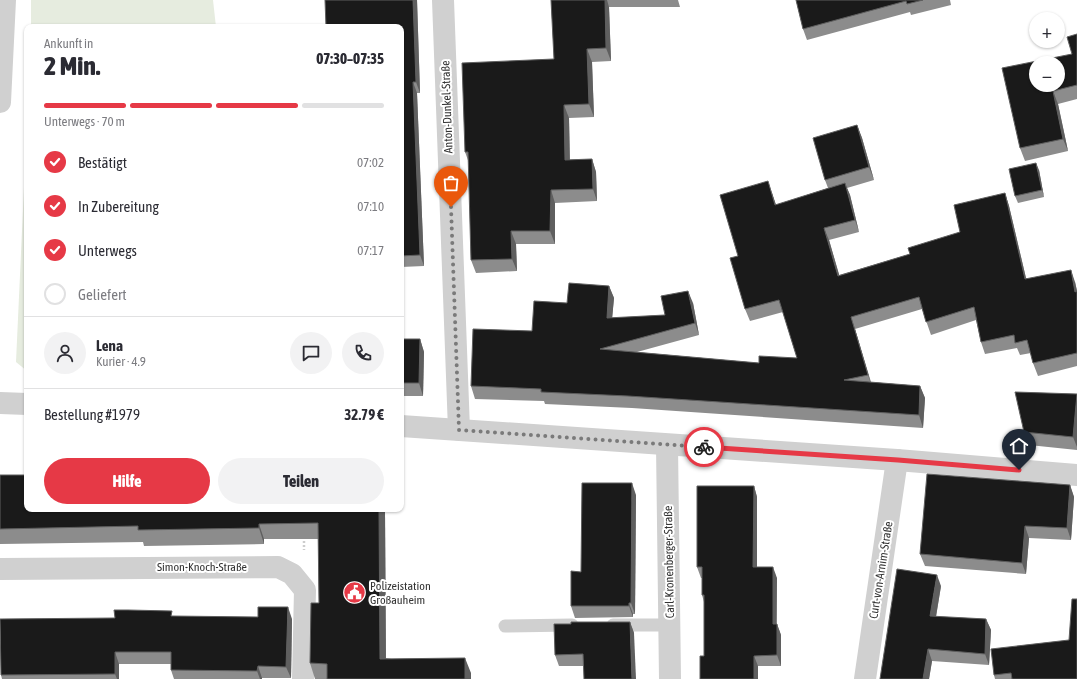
<!DOCTYPE html>
<html lang="de">
<meta charset="utf-8">
<style>
:root{--surface:#fff;--page:#f2f2f3;--text:#2b2b33;--muted:#7c7c81;--line:#e1e1e2;--accent:#e63946}
body{margin:0;font-family:"Asap Condensed",sans-serif;background:var(--page);color:var(--text);height:100vh;display:flex;flex-direction:column;font-size:15px;white-space:nowrap}
*{box-sizing:border-box;margin:0}
p{font-size:13px;color:var(--muted)}
.icon{flex:none;width:22px;height:22px;fill:none;stroke:currentColor;stroke-width:2;stroke-linecap:round;stroke-linejoin:round}
.map{position:relative;flex:1;overflow:hidden}
.panel{position:absolute;left:24px;top:24px;width:380px;height:488px;display:flex;flex-direction:column;background:var(--surface);border-radius:8px;box-shadow:0 1px 3px #0004}
.panel>*{flex:none}
.tools{position:absolute;left:1029px;top:12px;display:grid;gap:8px}
.tools a{display:grid;place-items:center;width:36px;height:36px;border-radius:50%;background:var(--surface);box-shadow:0 1px 3px #0004;font-size:20px}
.pin{position:absolute;display:grid;place-items:center;width:34px;height:34px;color:#fff;margin:-41px -17px;border-radius:50% 50% 50% 0;rotate:-45deg;box-shadow:0 0 4px #0007}
.pin .icon{rotate:45deg}
.courier{position:absolute;display:grid;place-items:center;width:40px;height:40px;margin:-20px;border:3px solid #e63946;border-radius:50%;background:#fff;color:#222;box-shadow:0 1px 5px #0007}
.summary em{font-style:normal;font-weight:800}
.summary div{display:flex;flex-direction:column-reverse}
.summary{display:flex;align-items:center;justify-content:space-between;height:68px;padding:0 20px}
h1{font-size:26px;font-weight:800;line-height:30px}
.bar{display:grid;grid-template-columns:repeat(4,1fr);gap:6px 4px;align-content:center;height:48px;padding:0 20px}
.bar i{height:5px;border-radius:3px;background:var(--line)}
.bar .on{background:var(--accent)}
.bar p{grid-column:span 4}
.line{display:flex;align-items:center;gap:10px;padding:0 20px;border-top:1px solid var(--line)}
.line div{flex:1}
.round{display:grid;place-items:center;flex:none;width:42px;height:42px;border-radius:21px;background:var(--page)}
ol{padding:0 20px;list-style:none}
li{display:flex;align-items:center;gap:12px;height:44px}
li p{margin-inline-start:auto}
li .icon{padding:4px;border-radius:50%;background:var(--accent);color:#fff;stroke-width:4}
li:last-child{color:var(--muted)}
li i{width:22px;height:22px;border:2px solid var(--line);border-radius:50%}
.primary-button{display:flex;gap:8px;margin-top:auto;padding:8px 20px}
.primary-button a{flex:1;height:46px;border-radius:24px;background:var(--accent);color:#fff;font-size:16px;font-weight:800;line-height:46px;text-align:center}
.primary-button a+a{background:var(--page);color:var(--text)}
.map>svg:first-child{display:block}
.green{fill:#e6ecdf}
.lines{fill:none;stroke-linecap:round;stroke-linejoin:round}
.path{stroke:#cdcdcd;stroke-width:2.5;stroke-dasharray:2 2;stroke-linecap:butt}
.service{stroke:#d0d0d0;stroke-width:13}
.minor{stroke:#d0d0d0;stroke-width:22}
.wall{fill:#8c8c8c}
.shaded-wall{fill:#5f5f5f}
.building{fill:#1a1a1a;stroke:#5f5f5f;fill-rule:evenodd}
.done{stroke:#7a7a7a;stroke-width:4;stroke-dasharray:0 7.2}
.route{stroke:#e63946;stroke-width:5}
.labels{text-anchor:middle;dominant-baseline:central;stroke-width:4;stroke-linejoin:round;paint-order:stroke}
.street-label{font-size:12px;fill:#333;stroke:#fff}
.poi-label{font-size:12px;fill:#333;stroke:#fff;text-anchor:start}
</style>
<div class="map">
<svg width="1077" height="679" viewBox="0 0 1077 679">
<rect width="100%" height="100%" fill="#fff"/>
<g class="green">
<polygon points="31,0 213,0 216,27 31,27"/>
<polygon points="27,122 27,371 16,362"/>
</g>
<g class="lines">
<polyline class="path" points="304,537 304,550"/>
<g class="service">
<polyline points="613,625 669,625"/>
<polyline points="505,626 572,625"/>
</g>
<g class="minor">
<polyline points="443,0 459,430"/>
<polyline points="0,102 5,0"/>
<polyline points="0,403 27,404"/>
<polyline points="401,426 897,460 1077,475"/>
<polyline points="667,445 670,679"/>
<polyline points="0,569 278,567 292,574 305,590 303,679"/>
<polyline points="865,679 897,460"/>
</g>
</g>
<g class="wall">
<polygon points="417,0 420,93 417,93 424,266 401,267 401,27"/>
<polygon points="551,0 678,0 680,7 609,7 611,61 592,62 594,117 569,118 570,160 592,159 596,172 597,201 555,203 555,244 516,244 517,271 476,273 471,260 469,163 465,152 554,59"/>
<polygon points="796,0 950,0 951,5 911,15 910,12 807,40 803,29"/>
<polygon points="1077,34 1077,99 1058,104 1068,151 1025,161 1020,148 1072,54"/>
<polygon points="857,125 862,138 874,180 847,188 850,195 859,232 829,240 839,275 910,254 960,232 1005,193 1009,206 1026,278 1075,282 1077,291 1077,366 1038,376 1033,363 1031,353 1020,355 1017,348 985,354 981,342 976,320 931,335 922,309 855,329 871,382 920,386 925,398 923,428 632,408 545,404 544,401 475,399 471,386 532,331 567,303 609,286 614,298 612,318 665,315 693,303 699,335 637,352 759,363 797,358 783,312 750,321 745,309 738,256 772,193 776,205 828,188 825,180"/>
<polygon points="1039,170 1044,197 1018,203 1015,196"/>
<polygon points="401,339 420,339 424,352 423,396 401,396"/>
<polygon points="1077,395 1077,450 1029,445 1024,432"/>
<polygon points="0,475 27,509 383,509 385,512 386,658 471,673 471,679 315,679 310,663 319,603 318,539 264,539 264,544 144,546 143,542 0,544"/>
<polygon points="1070,485 1074,497 1071,540 1029,538 1026,574 925,566 920,554"/>
<polygon points="754,486 757,497 757,567 777,578 777,624 781,635 781,666 758,666 704,656 704,602 702,595 702,578 701,578 697,567"/>
<polygon points="636,495 635,614 633,614 633,617 575,618 571,606 581,572"/>
<polygon points="941,586 936,617 986,619 991,630 989,665 932,661 929,679 880,679"/>
<polygon points="173,616 292,619 291,678 262,678 262,679 174,679 171,670 171,664 119,664 119,679 2,679 1,675 115,618"/>
<polygon points="630,622 634,633 583,666 559,666 555,655"/>
<polygon points="1069,640 1077,679 995,679 994,675"/>
</g>
<g class="shaded-wall">
<polygon points="413,0 417,0 420,93 416,82"/>
<polygon points="605,0 607,0 609,7 611,61 606,48"/>
<polygon points="587,49 592,62 594,117 589,104"/>
<polygon points="413,82 417,93 424,266 420,255"/>
<polygon points="1053,91 1058,104 1068,151 1063,139"/>
<polygon points="564,105 569,118 570,173 565,160"/>
<polygon points="857,125 862,138 874,180 869,167"/>
<polygon points="592,159 596,172 597,201 593,189"/>
<polygon points="1036,163 1039,170 1044,197 1042,190"/>
<polygon points="768,181 780,217 775,205"/>
<polygon points="845,183 850,195 859,232 855,220"/>
<polygon points="551,190 555,203 555,244 550,231"/>
<polygon points="1005,193 1009,206 1029,291 1025,279"/>
<polygon points="824,228 829,240 843,288 838,276"/>
<polygon points="511,231 516,244 517,271 512,259"/>
<polygon points="1071,270 1075,282 1077,291 1077,296 1075,292"/>
<polygon points="609,286 614,298 611,331 607,318"/>
<polygon points="688,291 693,303 699,335 695,323"/>
<polygon points="851,317 855,329 872,387 868,375"/>
<polygon points="420,339 424,352 423,396 419,383"/>
<polygon points="920,386 925,398 923,428 919,415"/>
<polygon points="1077,395 1077,447 1073,437"/>
<polygon points="632,483 636,495 635,614 631,603"/>
<polygon points="1070,485 1074,497 1071,540 1067,528"/>
<polygon points="754,486 757,497 757,578 753,567"/>
<polygon points="379,509 383,509 385,512 386,674 380,659"/>
<polygon points="259,524 264,539 264,544 259,528"/>
<polygon points="1025,526 1029,538 1026,574 1022,563"/>
<polygon points="773,567 777,578 776,635 773,624"/>
<polygon points="937,575 941,586 934,628 930,616"/>
<polygon points="629,603 633,614 633,617 629,606"/>
<polygon points="288,607 292,619 291,678 286,667"/>
<polygon points="986,619 991,630 989,665 985,654"/>
<polygon points="630,622 634,633 636,679 632,679"/>
<polygon points="777,624 781,635 781,666 777,655"/>
<polygon points="928,649 932,661 929,679 923,679"/>
<polygon points="115,652 119,664 119,679 117,679 115,674"/>
<polygon points="754,656 758,666 758,679 754,679"/>
<polygon points="465,658 471,673 471,679 465,679"/>
<polygon points="258,666 262,678 262,679 260,679 257,671"/>
</g>
<g class="building">
<polygon points="325,0 413,0 416,82 413,82 420,255 401,256 401,27 326,27"/>
<polygon points="551,0 605,0 606,48 587,49 589,104 564,105 565,160 592,159 593,189 551,190 550,231 511,231 512,259 471,260 468,152 465,152 462,63 554,59"/>
<polygon points="796,0 923,0 907,4 906,1 803,29"/>
<path d="M1077 34V85L1053 91 1063 139 1020 148 1002 68 1072 54 1067 37ZM1036 63H1058V85H1036Z"/>
<polygon points="857,125 869,167 825,180 813,138"/>
<polygon points="1036,163 1042,190 1015,196 1009,169"/>
<polygon points="768,181 775,205 845,183 855,220 824,228 838,276 910,254 908,248 960,232 954,205 1005,193 1025,279 1071,270 1075,292 1077,291 1077,353 1033,363 1027,340 1015,343 1014,335 981,342 974,307 926,322 919,297 851,317 868,375 844,380 920,386 919,415 628,396 541,392 541,389 471,386 473,329 532,331 534,301 567,303 569,283 609,286 607,318 665,315 661,296 688,291 695,323 600,349 759,363 759,356 797,358 779,300 745,309 730,258 738,256 720,195"/>
<polygon points="401,339 420,339 419,383 401,383"/>
<polygon points="1015,392 1077,394 1073,437 1024,432"/>
<polygon points="927,474 1070,485 1067,528 1025,526 1022,563 920,554"/>
<polygon points="0,475 27,475 27,509 379,509 380,659 465,658 465,679 327,679 327,664 310,663 311,603 319,603 318,523 259,524 259,528 138,530 138,526 0,529"/>
<polygon points="582,483 632,483 631,603 629,603 629,606 571,606 571,571 581,572"/>
<polygon points="697,486 754,486 753,567 773,567 773,624 777,624 777,655 754,656 754,679 700,679 700,656 704,656 704,595 702,595 702,567 697,567"/>
<polygon points="897,569 937,575 930,616 986,619 985,654 928,649 923,679 880,679"/>
<polygon points="1072,599 1077,599 1077,679 1012,679 1011,673 994,675 991,649 1069,640"/>
<polygon points="258,607 288,607 286,667 258,666 257,671 171,670 171,652 115,652 115,674 1,675 0,619 115,618 114,610 128,610 172,611 171,616 258,617"/>
<polygon points="571,622 630,622 632,679 584,679 583,654 555,655 554,624 571,624"/>
</g>
<g class="lines">
<polyline class="done" points="451,207 459,430 704,447"/>
<polyline class="route" points="704,447 898,460 1019,470"/>
</g>
<defs>
<symbol id="civic-disc" viewBox="-11 -11 22 22"><circle r="9.5" fill="#e63946" stroke="#fff"/><path d="M-.6-6.5H3V-4.5H.6V-3L4-1V1h2V6H-6V1h2V-1L-.6-3ZM-1.2 2.5V6h2.4V2.5Z" fill="#fff"/></symbol>
</defs>
<g fill-rule="evenodd">
<use href="#civic-disc" x="342" y="580" width="25" height="25"/>
</g>
<g class="labels">
<g class="street-label">
<text transform="translate(447 107) rotate(-92)">Anton-Dunkel-Straße</text>
<text transform="translate(669 562) rotate(-91)">Carl-Kronenberger-Straße</text>
<text x="202" y="567">Simon-Knoch-Straße</text>
<text transform="translate(881 570) rotate(-81)">Curt-von-Arnim-Straße</text>
</g>
<g class="poi-label">
<text x="370" y="586">Polizeistation<tspan x="370" dy="14">Großauheim</tspan></text>
</g>
</g>
</svg>
<div class="tools">
<a>+</a>
<a>−</a>
</div>
<div class="pin" style="left:451px;top:207px;background:#ea580c"><svg class="icon" aria-label="bag" viewBox="0 0 24 24"><path d="M5 8h14l-1 12H6zM9 8a3 3 0 0 1 6 0"/></svg></div>
<div class="pin" style="left:1019px;top:470px;background:#1f2937"><svg class="icon" aria-label="home" viewBox="0 0 24 24"><path d="M3 11l9-7 9 7M6 9v11h12V9"/></svg></div>
<div class="courier" style="left:704px;top:447px"><svg class="icon" aria-label="bike" viewBox="0 0 24 24"><circle cx="6" cy="16" r="4"/><circle cx="18" cy="16" r="4"/><path d="M6 16l4-8h5l3 8M10 8l3 8H6M13 5h3"/></svg></div>
<section class="panel">
<div class="summary"><div><h1>2 Min.</h1><p>Ankunft in</p></div><em>07:30–07:35</em></div>
<div class="bar"><i class="on"></i><i class="on"></i><i class="on"></i><i></i><p>Unterwegs · 70 m</p></div>
<ol>
<li><svg class="icon" aria-label="check" viewBox="0 0 24 24"><path d="M5 12l5 5 9-10"/></svg>Bestätigt<p>07:02</p></li>
<li><svg class="icon" aria-label="check" viewBox="0 0 24 24"><path d="M5 12l5 5 9-10"/></svg>In Zubereitung<p>07:10</p></li>
<li><svg class="icon" aria-label="check" viewBox="0 0 24 24"><path d="M5 12l5 5 9-10"/></svg>Unterwegs<p>07:17</p></li>
<li><i></i>Geliefert</li>
</ol>
<div class="line" style="height:72px"><a class="round"><svg class="icon" aria-label="person" viewBox="0 0 24 24"><circle cx="12" cy="8" r="4"/><path d="M4 21q1-7 8-7t8 7"/></svg></a><div><b>Lena</b><p>Kurier · 4.9</p></div><a class="round"><svg class="icon" aria-label="chat" viewBox="0 0 24 24"><path d="M4 5h16v11H9l-5 4z"/></svg></a><a class="round"><svg class="icon" aria-label="phone" viewBox="0 0 24 24"><path d="M5 4h4l2 5-3 2q2 4 5 5l2-3 5 2v4C11 20 4 13 5 4z"/></svg></a></div>
<div class="line" style="height:52px"><div>Bestellung #1979</div><b>32.79 €</b></div>
<div class="primary-button"><a>Hilfe</a><a>Teilen</a></div>
</section>
</div>
